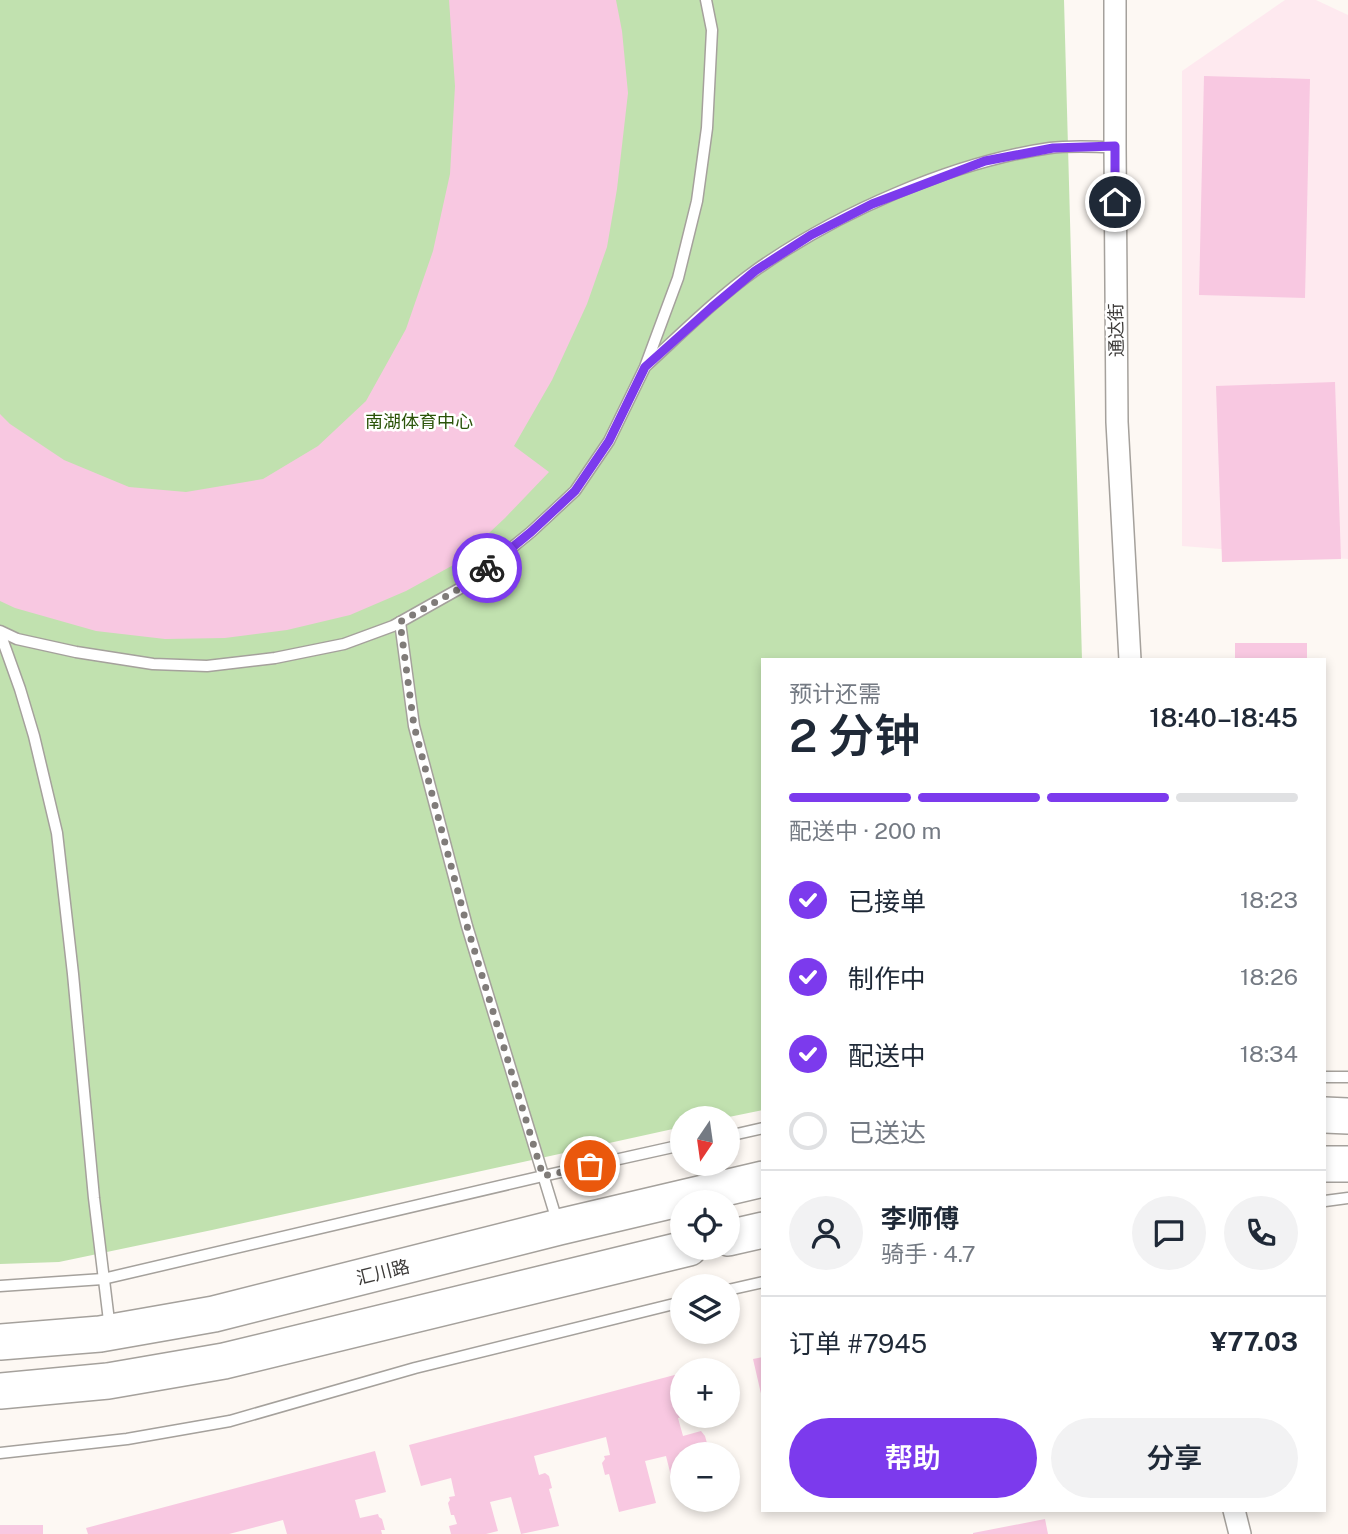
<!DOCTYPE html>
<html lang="zh">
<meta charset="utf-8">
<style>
:root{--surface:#fff;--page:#f2f2f3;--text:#1f2937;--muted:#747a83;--line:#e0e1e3;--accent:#7c3aed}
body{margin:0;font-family:"Public Sans","Noto Sans SC",sans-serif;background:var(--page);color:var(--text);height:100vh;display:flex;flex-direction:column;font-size:26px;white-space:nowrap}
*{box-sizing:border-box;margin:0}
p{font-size:23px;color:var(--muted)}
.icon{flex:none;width:38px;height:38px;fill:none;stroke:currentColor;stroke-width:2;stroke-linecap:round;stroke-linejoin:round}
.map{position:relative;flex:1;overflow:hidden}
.details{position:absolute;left:761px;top:658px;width:565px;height:854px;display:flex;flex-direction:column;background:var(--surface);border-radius:0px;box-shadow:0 4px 10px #0003}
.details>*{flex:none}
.needle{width:46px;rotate:193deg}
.tools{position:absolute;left:670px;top:1106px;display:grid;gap:14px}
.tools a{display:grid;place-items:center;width:70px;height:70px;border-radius:50%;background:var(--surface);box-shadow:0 4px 10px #0003;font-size:35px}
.pin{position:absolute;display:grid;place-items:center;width:60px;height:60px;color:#fff;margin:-30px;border:4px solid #fff;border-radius:50%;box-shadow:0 2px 7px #0007}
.courier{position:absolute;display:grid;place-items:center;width:70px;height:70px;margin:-35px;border:5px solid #7c3aed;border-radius:50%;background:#fff;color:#222;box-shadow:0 2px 9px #0007}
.overview em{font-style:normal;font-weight:600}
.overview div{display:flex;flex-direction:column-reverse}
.overview{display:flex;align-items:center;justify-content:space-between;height:119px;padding:0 28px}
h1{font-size:46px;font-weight:600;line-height:52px}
.bar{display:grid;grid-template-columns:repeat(4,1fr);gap:10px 7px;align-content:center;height:84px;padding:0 28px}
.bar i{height:9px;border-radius:5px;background:var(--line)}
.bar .current{background:var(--accent)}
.bar p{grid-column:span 4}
.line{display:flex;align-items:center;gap:18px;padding:0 28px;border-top:2px solid var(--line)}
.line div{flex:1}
.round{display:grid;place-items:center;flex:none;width:74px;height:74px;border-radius:37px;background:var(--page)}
ol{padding:0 28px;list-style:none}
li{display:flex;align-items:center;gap:21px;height:77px}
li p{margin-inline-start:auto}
li .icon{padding:7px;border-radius:50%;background:var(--accent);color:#fff;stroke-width:4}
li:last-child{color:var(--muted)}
li i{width:38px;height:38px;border:4px solid var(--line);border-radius:50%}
.cta{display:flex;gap:14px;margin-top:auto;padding:14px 28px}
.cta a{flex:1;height:80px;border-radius:42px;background:var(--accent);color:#fff;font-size:28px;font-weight:600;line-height:80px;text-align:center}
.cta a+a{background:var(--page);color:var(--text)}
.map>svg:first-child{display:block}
.commercial{fill:#fee9ef}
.green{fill:#c1e1af}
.building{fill:#f8c8e1}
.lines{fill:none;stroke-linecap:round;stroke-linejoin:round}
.lane-casing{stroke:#a5a19c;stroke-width:13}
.street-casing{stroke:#a5a19c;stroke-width:24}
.primary-casing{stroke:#a5a19c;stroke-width:38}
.lane{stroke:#fff;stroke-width:10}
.street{stroke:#fff;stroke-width:21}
.primary{stroke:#fff;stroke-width:35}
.done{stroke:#807c79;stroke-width:7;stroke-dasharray:0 12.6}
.route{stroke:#7c3aed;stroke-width:9}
.labels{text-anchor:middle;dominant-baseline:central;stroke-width:5;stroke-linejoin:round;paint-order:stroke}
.street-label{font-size:18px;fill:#3c3a38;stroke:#fff}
.park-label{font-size:18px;fill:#2b5309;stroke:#fff}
</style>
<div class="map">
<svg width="1348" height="1534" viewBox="0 0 1348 1534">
<rect width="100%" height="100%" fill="#fdf8f3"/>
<polygon class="commercial" points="1285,0 1316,0 1348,15 1348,559 1182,546 1182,71"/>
<polygon class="green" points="0,0 1064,0 1082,660 763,660 763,1110 724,1118 682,1118 682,1127 212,1230 59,1262 0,1264"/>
<g class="building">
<polygon points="449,0 616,0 622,31 628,93 617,189 607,247 587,304 552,380 514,446 549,472 505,518 457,563 406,591 350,615 287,630 225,638 165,639 96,631 15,608 0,601 0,414 10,424 64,460 129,487 186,492 263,479 318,446 366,401 406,329 433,251 450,174 455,86"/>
<polygon points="1204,76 1310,79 1305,298 1199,295"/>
<polygon points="1335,382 1341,559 1222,562 1216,386"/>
<rect x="1235" y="643" width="72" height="17"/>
<polygon points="763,1357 763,1398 762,1398 753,1359"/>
<polygon points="682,1373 682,1417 678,1418 683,1436 701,1431 705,1436 708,1447 704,1448 705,1454 682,1454 682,1486 674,1488 666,1456 645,1461 656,1503 619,1512 609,1474 605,1475 602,1463 605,1459 604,1456 610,1455 606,1437 534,1456 539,1475 545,1473 549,1476 552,1488 549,1489 559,1526 521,1534 511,1497 490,1502 498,1531 486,1534 451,1534 449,1526 457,1524 454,1515 451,1515 448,1503 450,1500 449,1497 455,1496 451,1478 421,1486 409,1445"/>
<polygon points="375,1451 386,1492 355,1500 360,1518 378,1514 379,1517 382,1519 385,1530 381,1530 382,1534 287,1534 283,1520 229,1534 88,1534 86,1528"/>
<polygon points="1045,1519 1048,1534 973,1534 973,1533"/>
<rect x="0" y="1525" width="43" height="9"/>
</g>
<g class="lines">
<defs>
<g id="lane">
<path d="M647 365C682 333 717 298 756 270 837 213 952 162 1050 148 1071 145 1094 147 1115 147"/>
<polyline points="400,622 414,726 467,926 558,1224"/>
<polyline points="0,631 17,639 76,652 153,664 207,666 275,658 344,644 393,626 466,585 531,532 575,491 609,441 645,367 678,278 697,201 707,128 712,30 706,0"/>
<polyline points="0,633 20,689 34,736 57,833 73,974 94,1198 110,1329"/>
<polyline points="1325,1077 1348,1077"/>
<polyline points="728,1136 763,1128"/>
<polyline points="1325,1201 1348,1198"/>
<polyline points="0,1286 103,1279 543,1176 682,1145"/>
<polyline points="728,1290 763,1282"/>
<polyline points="0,1453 127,1439 230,1421 415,1368 682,1302"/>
</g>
<g id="street">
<polyline points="1115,0 1115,147 1117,422 1130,660"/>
<polyline points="1234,1510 1240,1534"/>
</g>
<g id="primary">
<polyline points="1325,1115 1348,1116"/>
<polyline points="1325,1164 1348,1164"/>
<polyline points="728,1238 763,1230"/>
<polyline points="0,1342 100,1334 214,1314 559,1227 763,1179"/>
<polyline points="0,1391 108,1381 224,1361 689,1248"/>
</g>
</defs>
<use href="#lane" class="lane-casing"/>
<use href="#street" class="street-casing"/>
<use href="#primary" class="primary-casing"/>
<use href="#lane" class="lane"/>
<use href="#street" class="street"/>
<use href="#primary" class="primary"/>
</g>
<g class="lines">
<polyline class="done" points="487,568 466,585 400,622 414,726 467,926 543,1176 590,1166"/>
<polyline class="route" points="487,568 531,532 575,491 609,441 645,367 712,307 755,271 811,235 872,204 985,161 1053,148 1115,146 1115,202"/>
</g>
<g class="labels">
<g class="street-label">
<text transform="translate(1116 330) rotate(-91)">通达街</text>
<text transform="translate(383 1272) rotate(-14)">汇川路</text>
</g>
<g class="park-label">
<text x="419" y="421">南湖体育中心</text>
</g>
</g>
</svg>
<div class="tools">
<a><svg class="needle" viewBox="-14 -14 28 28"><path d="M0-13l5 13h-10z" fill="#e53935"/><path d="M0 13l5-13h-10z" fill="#747a83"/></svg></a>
<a><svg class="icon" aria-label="locate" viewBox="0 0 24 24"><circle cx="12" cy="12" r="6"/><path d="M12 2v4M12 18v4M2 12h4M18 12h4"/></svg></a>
<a><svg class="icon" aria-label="layers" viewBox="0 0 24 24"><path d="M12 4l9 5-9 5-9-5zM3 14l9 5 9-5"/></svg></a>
<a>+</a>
<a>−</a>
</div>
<div class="pin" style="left:590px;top:1166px;background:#ea580c"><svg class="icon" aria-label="bag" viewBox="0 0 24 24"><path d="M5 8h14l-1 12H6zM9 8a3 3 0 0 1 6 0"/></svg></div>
<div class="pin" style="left:1115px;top:202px;background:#1f2937"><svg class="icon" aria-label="home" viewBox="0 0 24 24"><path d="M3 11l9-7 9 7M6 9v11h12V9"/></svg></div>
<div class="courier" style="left:487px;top:568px"><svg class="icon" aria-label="bike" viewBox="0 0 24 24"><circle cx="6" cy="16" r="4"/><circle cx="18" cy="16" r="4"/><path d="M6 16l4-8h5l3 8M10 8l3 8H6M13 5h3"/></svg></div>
<section class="details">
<div class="overview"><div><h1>2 分钟</h1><p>预计还需</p></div><em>18:40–18:45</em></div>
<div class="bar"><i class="current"></i><i class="current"></i><i class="current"></i><i></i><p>配送中 · 200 m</p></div>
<ol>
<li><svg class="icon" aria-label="check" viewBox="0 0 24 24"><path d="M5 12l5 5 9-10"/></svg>已接单<p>18:23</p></li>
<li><svg class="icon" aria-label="check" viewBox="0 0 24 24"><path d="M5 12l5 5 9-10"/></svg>制作中<p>18:26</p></li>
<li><svg class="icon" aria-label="check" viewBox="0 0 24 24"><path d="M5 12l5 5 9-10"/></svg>配送中<p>18:34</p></li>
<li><i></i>已送达</li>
</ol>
<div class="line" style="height:126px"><a class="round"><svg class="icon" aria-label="person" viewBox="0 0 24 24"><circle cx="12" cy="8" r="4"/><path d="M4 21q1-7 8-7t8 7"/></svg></a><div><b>李师傅</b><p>骑手 · 4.7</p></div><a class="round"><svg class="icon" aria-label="chat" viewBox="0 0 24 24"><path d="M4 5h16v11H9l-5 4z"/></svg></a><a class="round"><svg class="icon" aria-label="phone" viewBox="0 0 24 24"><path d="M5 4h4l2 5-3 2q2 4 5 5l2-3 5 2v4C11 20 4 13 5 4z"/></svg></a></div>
<div class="line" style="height:91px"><div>订单 #7945</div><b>¥77.03</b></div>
<div class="cta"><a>帮助</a><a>分享</a></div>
</section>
</div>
